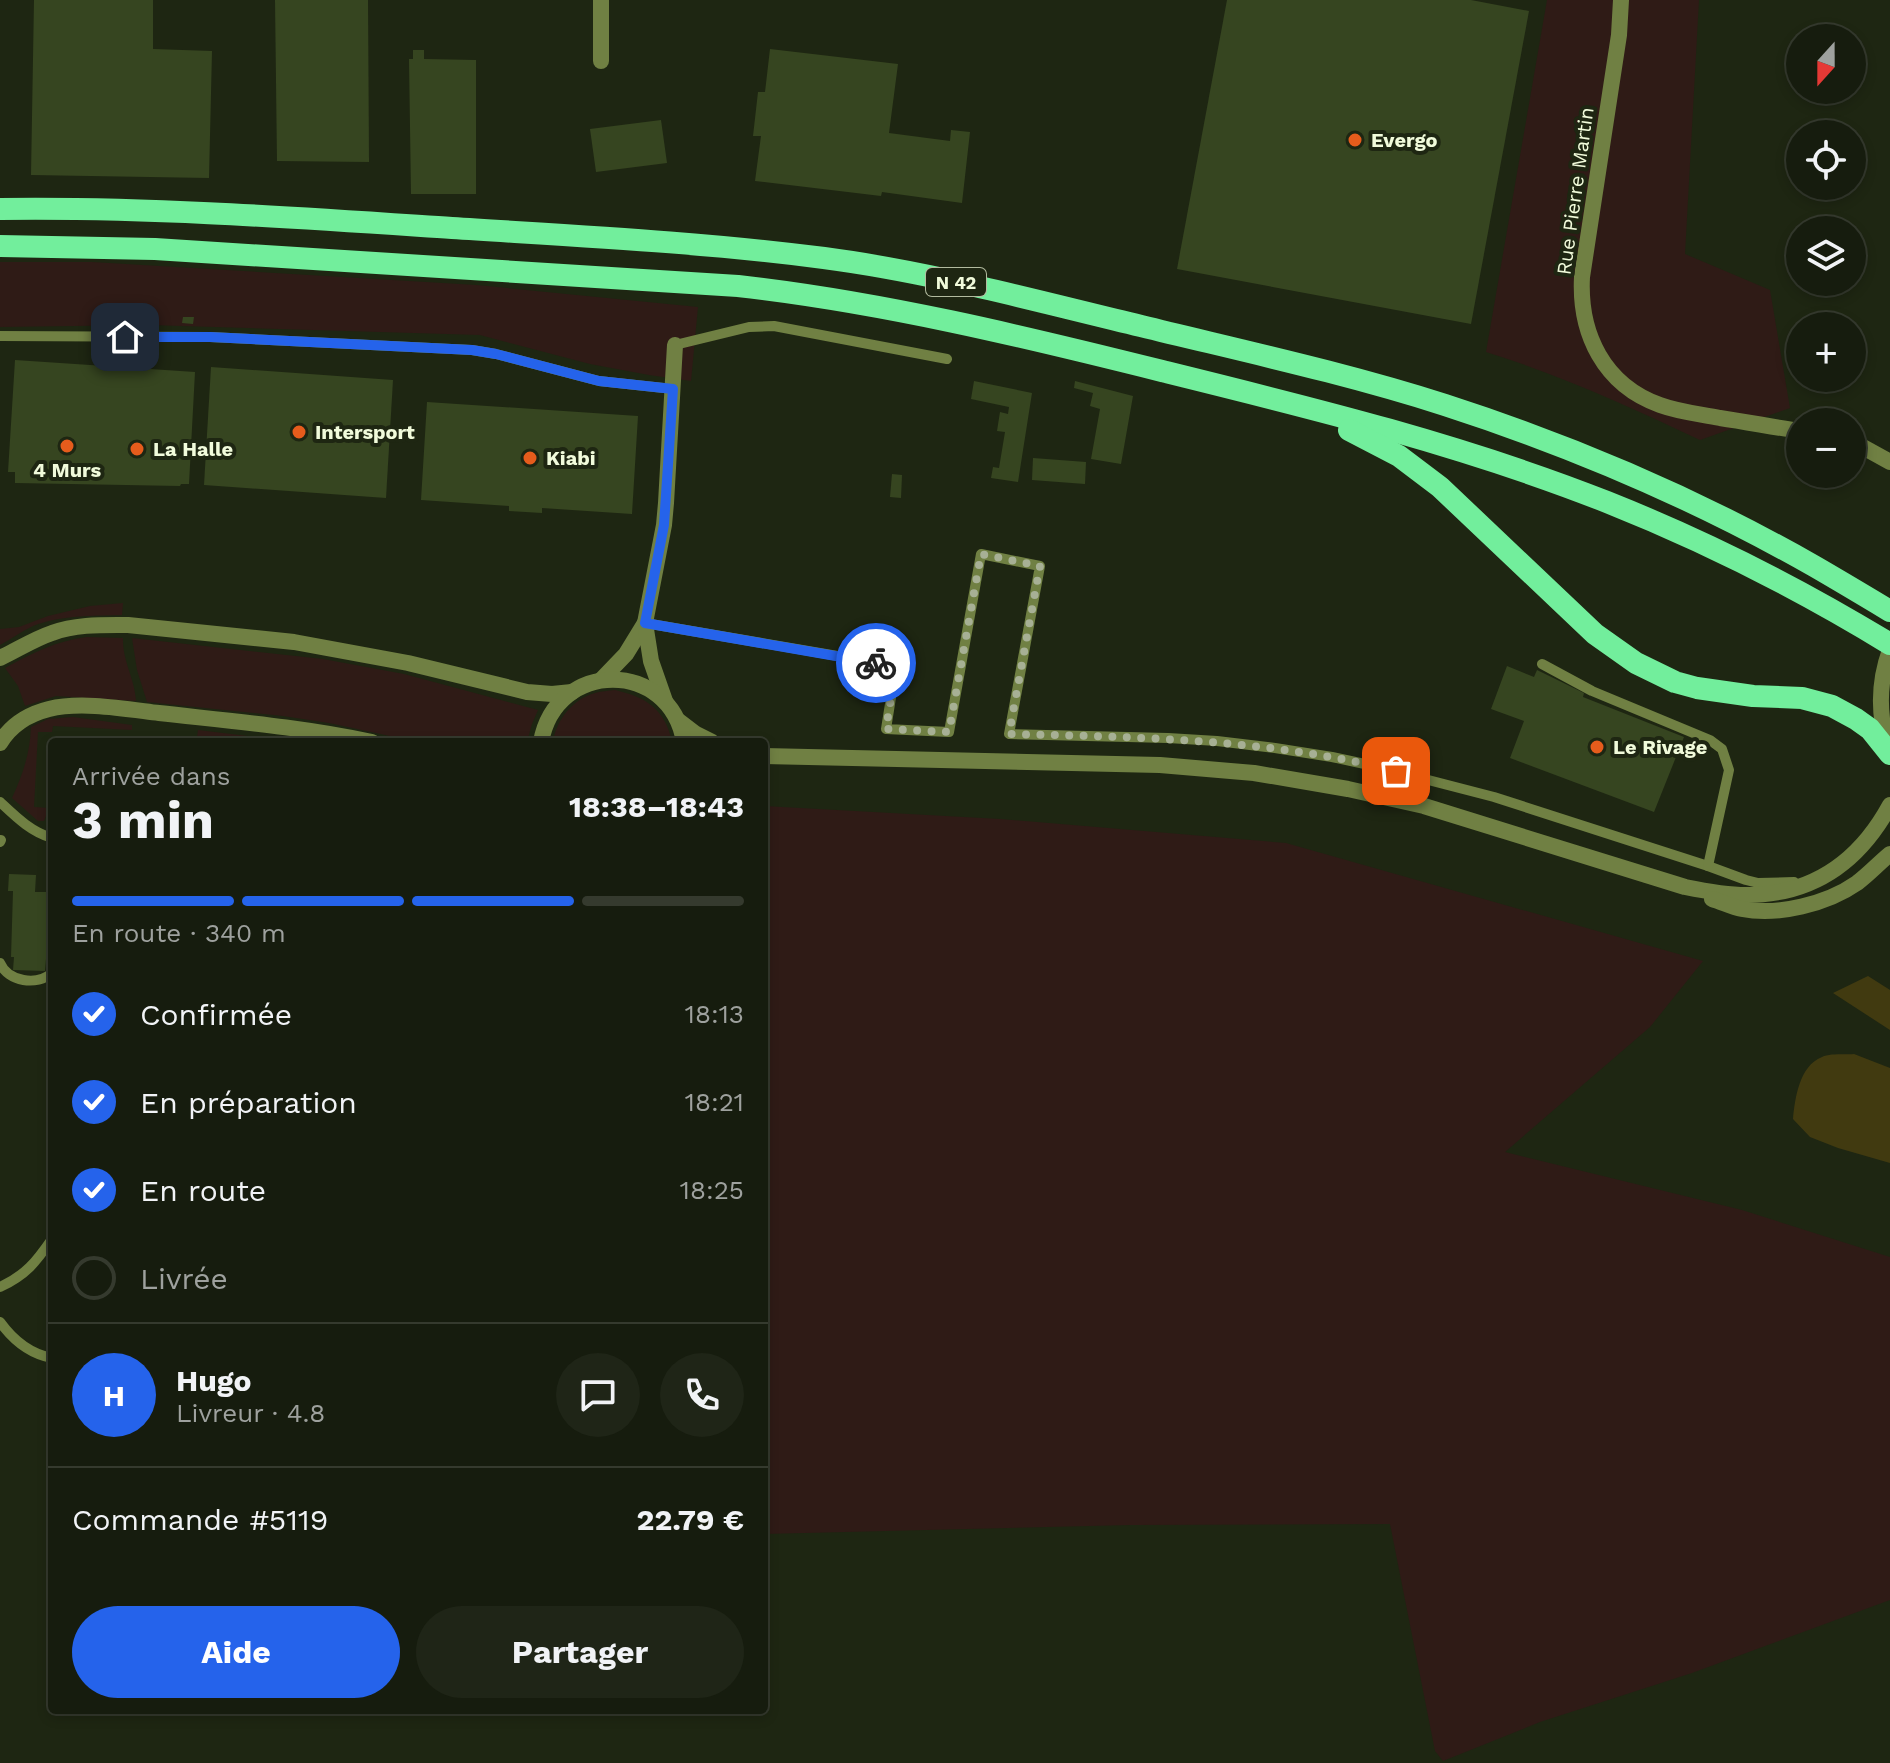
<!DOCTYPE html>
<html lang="fr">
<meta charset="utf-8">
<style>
:root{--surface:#161c0e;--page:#1f2517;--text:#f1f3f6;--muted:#9ea19e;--line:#353a2e;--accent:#2563eb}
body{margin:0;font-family:"Work Sans",sans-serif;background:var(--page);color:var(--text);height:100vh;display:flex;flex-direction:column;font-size:30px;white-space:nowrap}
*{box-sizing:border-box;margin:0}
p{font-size:26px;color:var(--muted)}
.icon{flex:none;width:44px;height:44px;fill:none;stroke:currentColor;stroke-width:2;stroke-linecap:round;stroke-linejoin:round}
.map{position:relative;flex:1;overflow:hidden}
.details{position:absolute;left:48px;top:738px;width:720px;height:976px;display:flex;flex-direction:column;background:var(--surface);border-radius:8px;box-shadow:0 4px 12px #0003,0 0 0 2px var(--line)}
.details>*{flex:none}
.needle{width:52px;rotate:201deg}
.tools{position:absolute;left:1786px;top:24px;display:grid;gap:16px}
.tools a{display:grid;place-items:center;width:80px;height:80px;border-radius:50%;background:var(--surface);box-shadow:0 4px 12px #0003,0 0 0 2px var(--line);font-size:40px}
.pin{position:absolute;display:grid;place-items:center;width:68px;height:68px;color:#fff;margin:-34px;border-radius:16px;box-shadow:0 4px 12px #0006}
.courier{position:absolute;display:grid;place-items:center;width:80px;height:80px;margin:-40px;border:6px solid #2563eb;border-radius:50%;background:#fff;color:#222;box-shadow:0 2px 10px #0007}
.overview em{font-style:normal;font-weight:700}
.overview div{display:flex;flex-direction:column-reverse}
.overview{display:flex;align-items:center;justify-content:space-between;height:136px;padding:0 24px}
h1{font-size:52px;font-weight:700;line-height:60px}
.bar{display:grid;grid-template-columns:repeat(4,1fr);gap:12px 8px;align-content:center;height:96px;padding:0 24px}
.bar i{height:10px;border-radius:6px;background:var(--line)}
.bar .active{background:var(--accent)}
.bar p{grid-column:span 4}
.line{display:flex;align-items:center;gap:20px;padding:0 24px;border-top:2px solid var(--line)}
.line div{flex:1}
.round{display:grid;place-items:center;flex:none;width:84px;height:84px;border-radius:42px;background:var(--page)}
ol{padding:0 24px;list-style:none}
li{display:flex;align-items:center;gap:24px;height:88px}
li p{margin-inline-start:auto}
li .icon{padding:8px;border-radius:50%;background:var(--accent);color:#fff;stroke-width:4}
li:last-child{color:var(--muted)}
li i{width:44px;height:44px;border:4px solid var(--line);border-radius:50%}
.button{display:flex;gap:16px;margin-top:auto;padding:16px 24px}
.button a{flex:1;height:92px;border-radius:48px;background:var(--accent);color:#fff;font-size:32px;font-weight:700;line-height:92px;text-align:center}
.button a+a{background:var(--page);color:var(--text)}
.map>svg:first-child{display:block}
.green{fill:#2f1b16}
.water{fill:#413a10}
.building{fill:#364520}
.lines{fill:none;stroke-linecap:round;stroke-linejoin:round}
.service{stroke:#708043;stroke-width:10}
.minor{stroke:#708043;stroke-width:16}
.tertiary{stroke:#708043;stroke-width:16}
.trunk{stroke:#72ee9c;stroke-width:22}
.done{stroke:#a7b095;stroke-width:8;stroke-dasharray:0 14.4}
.route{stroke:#2563eb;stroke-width:10}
.poi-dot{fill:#e65c1c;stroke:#1e2612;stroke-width:3}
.labels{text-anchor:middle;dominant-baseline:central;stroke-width:8;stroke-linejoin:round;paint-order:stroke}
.shield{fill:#1e2612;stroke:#b2bb9f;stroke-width:2}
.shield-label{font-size:18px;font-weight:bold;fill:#f1fbdb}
.poi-label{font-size:20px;font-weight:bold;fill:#f1fbdb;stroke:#1e2612;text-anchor:start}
.street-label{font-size:20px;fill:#f1fbdb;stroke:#1e2612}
</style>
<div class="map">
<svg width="1890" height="1763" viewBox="0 0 1890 1763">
<rect width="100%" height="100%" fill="#1e2612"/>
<g class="green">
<path d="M1547 0H1699L1685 254 1770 290 1790 408 1700 440C1631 407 1560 375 1486 352Z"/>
<polygon points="0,262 92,262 476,285 698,307 691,381 649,375 590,364 480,335 149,325 0,327"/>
<path d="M123 603 122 615C93 616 61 615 33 626 22 631 11 639 0 645V629L19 627 48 616 90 606Z"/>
<path d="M87 637 123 638C122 660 135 679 136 701L56 696 25 706 18 686 5 668C32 653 56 641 87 637Z"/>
<polygon points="132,638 323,659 404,674 538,710 532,724 527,742 418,742 329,723 283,716 147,702 137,670"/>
<path d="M615 690C646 697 665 709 672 742H553C556 720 573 699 595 693 601 691 608 691 615 690Z"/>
<path d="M73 717 132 725V730L53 726 52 732H38L34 807 49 808 44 821H38L12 798C23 774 30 753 31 727L48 719Z"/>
<polygon points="198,730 299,742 238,742 197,737"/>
<polygon points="764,806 1000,819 1286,843 1703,961 1650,1027 1505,1152 1742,1210 1890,1257 1890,1600 1692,1673 1540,1722 1443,1761 1435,1751 1390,1524 1131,1525 764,1534"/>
</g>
<g class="water">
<polygon points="1868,976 1890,990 1890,1030 1833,993"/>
<path d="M1854 1054 1890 1068V1163L1838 1148 1810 1137 1793 1119C1795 1099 1799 1066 1822 1057 1830 1053 1845 1055 1854 1054Z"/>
</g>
<g class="building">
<polygon points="34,0 153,0 153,49 212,51 209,178 31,175"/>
<polygon points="275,0 368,0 369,162 277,161"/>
<polygon points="1227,0 1471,0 1529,11 1471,324 1177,269"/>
<polygon points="770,49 898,64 889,133 950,141 951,130 970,132 962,203 882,192 881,196 755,181 761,136 753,136 758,92 765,92"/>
<polygon points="413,50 424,50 424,59 476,60 476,194 411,194 409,59 413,59"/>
<polygon points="661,120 667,163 596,172 590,129"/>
<polygon points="183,317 194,317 193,324 182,323"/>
<polygon points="15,360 195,372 189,484 181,484 180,486 15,483 15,472 8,472"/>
<polygon points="211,367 393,380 386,498 204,485"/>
<polygon points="974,381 1032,393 1018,482 991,478 993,467 999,468 1005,432 997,431 1000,412 1008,414 1009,407 971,399"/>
<polygon points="1075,381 1133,396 1121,464 1091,459 1100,409 1090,406 1093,393 1074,388"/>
<polygon points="427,402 638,416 632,514 542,508 542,513 509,511 509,506 421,500"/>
<polygon points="1033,458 1086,462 1085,484 1032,480"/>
<polygon points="892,474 902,475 901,498 890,497"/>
<polygon points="1507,666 1534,677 1537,670 1584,693 1583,697 1684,737 1654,812 1510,758 1524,721 1491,709"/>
<polygon points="9,874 36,875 35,892 52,892 51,959 46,959 45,971 13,970 14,957 11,957 13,891 8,891"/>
</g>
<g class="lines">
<g class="service">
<polyline points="0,336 210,337 472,350 496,354 599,381 673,389"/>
<polyline points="675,345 749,327 774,326 947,359"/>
<polyline points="645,623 896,666 886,729 949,732 981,554 1040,566 1009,734 1168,738 1217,741 1275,748 1332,757 1374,766 1494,797 1708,866 1746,880 1758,883 1794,882"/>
<polyline points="1542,664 1592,691 1710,740 1722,749 1729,770 1708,866"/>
<path d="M0 802C16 817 31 832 52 838"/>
<polyline points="0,842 1,840"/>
<path d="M0 963C8 982 37 986 52 973"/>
<path d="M0 1287C26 1275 36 1262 52 1239"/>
<path d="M0 1322C13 1340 30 1354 52 1358"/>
</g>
<g class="minor">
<path d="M1621 0 1619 35 1582 277C1579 334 1604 385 1660 405 1679 412 1700 414 1720 418 1747 422 1773 427 1800 431"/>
<polyline points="601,61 601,0"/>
<polyline points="1852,441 1890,462"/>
<path d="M0 658C17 650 34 639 52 633 76 624 103 625 128 625L294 642 408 663 527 692 552 694 572 692"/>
<polyline points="601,680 626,654 645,623"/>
<polyline points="665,701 651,661 645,623 664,525 666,503 675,345"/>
<polyline points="679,721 696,734 712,742"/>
<path d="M541 742C556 659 670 659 684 742"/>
<path d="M0 743C11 725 29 714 49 709 81 701 126 709 159 713 230 721 302 727 372 742"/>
<path d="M764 756 1160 765 1254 773 1348 789 1424 806 1685 887C1705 891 1726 895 1746 895 1812 895 1859 862 1890 805"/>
<path d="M1712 899C1722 902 1732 907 1742 909 1778 916 1827 904 1857 883 1869 874 1879 863 1890 854"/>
</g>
<path class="tertiary" d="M1888 747C1878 714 1878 683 1890 650"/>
<g class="trunk">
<path d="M0 209C151 207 301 218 452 228 576 236 701 242 824 258 931 272 1036 301 1141 326 1243 351 1345 373 1445 405 1572 446 1698 500 1814 566 1840 581 1865 596 1890 611"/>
<path d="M0 246 155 249 738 286C881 302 1022 336 1162 371 1312 408 1463 445 1607 502 1705 541 1800 589 1890 644"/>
<polyline points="1349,430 1399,456 1440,487 1595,634 1636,663 1675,682 1697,688 1753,696 1802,698 1832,706 1856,719 1870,729 1890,754"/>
</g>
</g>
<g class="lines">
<path class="done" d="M876 663 896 666 886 729 949 732 981 554 1040 566 1009 734C1139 737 1269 739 1396 771"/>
<polyline class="route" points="125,337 210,337 472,350 496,354 599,381 673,389 664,525 645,623 876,663"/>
</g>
<g class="poi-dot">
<circle cx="1355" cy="140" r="8"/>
<circle cx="299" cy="432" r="8"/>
<circle cx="67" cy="446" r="8"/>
<circle cx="137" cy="449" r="8"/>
<circle cx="530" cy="458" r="8"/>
<circle cx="1597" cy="747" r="8"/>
</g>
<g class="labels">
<rect class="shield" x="926" y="268" width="60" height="28" rx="6"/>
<g class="shield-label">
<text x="956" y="282">N 42</text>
</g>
<g class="poi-label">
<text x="1371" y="140">Evergo</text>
<text x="315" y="432">Intersport</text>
<text x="153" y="449">La Halle</text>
<text x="546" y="458">Kiabi</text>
<text x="67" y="470" text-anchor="middle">4 Murs</text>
<text x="1613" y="747">Le Rivage</text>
</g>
<g class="street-label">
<text transform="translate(1575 191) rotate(-82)">Rue Pierre Martin</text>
</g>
</g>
</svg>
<div class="tools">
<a><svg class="needle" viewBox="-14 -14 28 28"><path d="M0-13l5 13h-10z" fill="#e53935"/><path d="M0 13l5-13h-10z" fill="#9ea19e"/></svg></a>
<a><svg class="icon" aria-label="locate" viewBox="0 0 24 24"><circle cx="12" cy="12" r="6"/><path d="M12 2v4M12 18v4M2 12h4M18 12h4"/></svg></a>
<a><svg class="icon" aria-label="layers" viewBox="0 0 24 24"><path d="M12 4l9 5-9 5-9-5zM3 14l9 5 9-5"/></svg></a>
<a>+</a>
<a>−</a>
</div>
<div class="pin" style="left:1396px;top:771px;background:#ea580c"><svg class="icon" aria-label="bag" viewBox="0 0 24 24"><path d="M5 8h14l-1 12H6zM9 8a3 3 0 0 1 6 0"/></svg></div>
<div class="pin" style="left:125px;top:337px;background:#1f2937"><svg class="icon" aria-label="home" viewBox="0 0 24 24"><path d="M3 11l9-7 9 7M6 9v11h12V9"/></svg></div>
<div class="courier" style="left:876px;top:663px"><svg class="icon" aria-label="bike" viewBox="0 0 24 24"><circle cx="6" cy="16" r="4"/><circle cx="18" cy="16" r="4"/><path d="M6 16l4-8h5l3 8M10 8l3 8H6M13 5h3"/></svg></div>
<section class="details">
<div class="overview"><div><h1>3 min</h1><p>Arrivée dans</p></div><em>18:38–18:43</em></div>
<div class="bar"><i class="active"></i><i class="active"></i><i class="active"></i><i></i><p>En route · 340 m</p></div>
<ol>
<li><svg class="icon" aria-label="check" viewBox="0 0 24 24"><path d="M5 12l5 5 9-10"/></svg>Confirmée<p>18:13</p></li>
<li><svg class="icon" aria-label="check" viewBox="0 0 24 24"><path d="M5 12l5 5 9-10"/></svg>En préparation<p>18:21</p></li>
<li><svg class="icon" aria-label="check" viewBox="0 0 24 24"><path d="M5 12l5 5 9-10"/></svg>En route<p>18:25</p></li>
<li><i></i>Livrée</li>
</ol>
<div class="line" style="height:144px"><b class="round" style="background:var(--accent);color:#fff">H</b><div><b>Hugo</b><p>Livreur · 4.8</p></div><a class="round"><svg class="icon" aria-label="chat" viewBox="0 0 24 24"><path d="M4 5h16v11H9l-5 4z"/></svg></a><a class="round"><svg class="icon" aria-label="phone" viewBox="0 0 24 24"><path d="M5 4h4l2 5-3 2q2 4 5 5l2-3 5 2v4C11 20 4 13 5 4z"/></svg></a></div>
<div class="line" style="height:104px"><div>Commande #5119</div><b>22.79 €</b></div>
<div class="button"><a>Aide</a><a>Partager</a></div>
</section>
</div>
